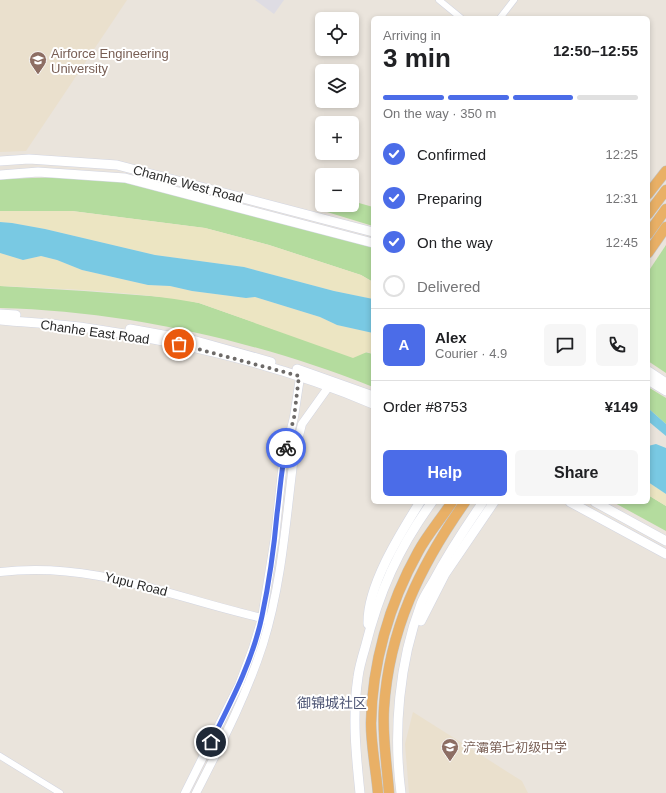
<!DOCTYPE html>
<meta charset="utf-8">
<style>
:root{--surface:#fff;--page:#f6f6f6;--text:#202124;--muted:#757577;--line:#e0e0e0;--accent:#4b6ce8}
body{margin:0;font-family:Helvetica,"Noto Sans SC",sans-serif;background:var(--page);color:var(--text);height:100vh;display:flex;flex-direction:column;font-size:15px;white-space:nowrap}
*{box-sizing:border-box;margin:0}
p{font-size:13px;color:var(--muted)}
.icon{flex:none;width:22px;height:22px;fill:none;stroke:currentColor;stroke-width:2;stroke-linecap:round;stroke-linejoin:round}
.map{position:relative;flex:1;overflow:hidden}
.side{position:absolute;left:371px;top:16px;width:279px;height:488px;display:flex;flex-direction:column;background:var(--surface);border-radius:6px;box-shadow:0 2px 6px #0003}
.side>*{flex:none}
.tools{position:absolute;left:315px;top:12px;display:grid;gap:8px}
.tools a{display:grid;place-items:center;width:44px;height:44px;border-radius:6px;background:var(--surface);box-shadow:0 2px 6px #0003;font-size:20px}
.pin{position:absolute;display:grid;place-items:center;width:34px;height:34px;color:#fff;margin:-17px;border:2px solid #fff;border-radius:50%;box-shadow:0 1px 4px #0007}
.courier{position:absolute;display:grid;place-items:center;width:40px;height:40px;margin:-20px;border:3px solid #4b6ce8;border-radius:50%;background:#fff;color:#222;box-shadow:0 1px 5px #0007}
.overview em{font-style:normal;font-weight:700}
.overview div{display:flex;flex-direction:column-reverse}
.overview{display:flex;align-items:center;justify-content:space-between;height:68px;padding:0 12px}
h1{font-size:26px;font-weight:700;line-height:30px}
.bar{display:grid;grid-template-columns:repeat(4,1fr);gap:6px 4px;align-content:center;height:48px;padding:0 12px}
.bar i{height:5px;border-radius:3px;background:var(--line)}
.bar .current{background:var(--accent)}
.bar p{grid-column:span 4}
.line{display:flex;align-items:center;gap:10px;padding:0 12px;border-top:1px solid var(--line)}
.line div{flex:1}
.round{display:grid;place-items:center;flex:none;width:42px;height:42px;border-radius:6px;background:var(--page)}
ol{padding:0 12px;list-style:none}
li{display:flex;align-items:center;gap:12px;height:44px}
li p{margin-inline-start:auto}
li .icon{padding:4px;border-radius:50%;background:var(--accent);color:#fff;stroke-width:4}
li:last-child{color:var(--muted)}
li i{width:22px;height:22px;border:2px solid var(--line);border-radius:50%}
.action{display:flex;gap:8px;margin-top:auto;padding:8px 12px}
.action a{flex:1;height:46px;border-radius:6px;background:var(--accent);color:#fff;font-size:16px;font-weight:700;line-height:46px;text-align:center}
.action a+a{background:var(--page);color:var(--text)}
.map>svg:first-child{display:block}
.industrial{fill:#dedce3}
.education{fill:#eae0cd}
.green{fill:#b4dc9e}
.sand{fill:#ece5c2}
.water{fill:#79c9e3}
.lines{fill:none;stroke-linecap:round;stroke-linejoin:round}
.minor-casing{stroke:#d2d5e1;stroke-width:7}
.tertiary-casing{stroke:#d2d5e1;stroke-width:9}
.secondary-casing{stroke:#d2d5e1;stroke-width:10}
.trunk-casing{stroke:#c3c3c3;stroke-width:11}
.minor{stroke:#fff;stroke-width:6}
.tertiary{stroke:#fff;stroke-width:8}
.secondary{stroke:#fff;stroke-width:9}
.trunk{stroke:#e9b066;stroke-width:10}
.done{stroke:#6d6a68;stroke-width:4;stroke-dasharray:0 7.2}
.route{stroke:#4b6ce8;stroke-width:5}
.labels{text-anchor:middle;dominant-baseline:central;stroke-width:4;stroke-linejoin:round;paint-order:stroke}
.education-label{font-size:13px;fill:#785e54;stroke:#fff;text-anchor:start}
.street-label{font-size:13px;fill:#292929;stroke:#fff}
.neighbourhood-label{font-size:14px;fill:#4e5675;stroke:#fff}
</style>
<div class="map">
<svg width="666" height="793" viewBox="0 0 666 793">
<rect width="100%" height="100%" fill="#eae4dc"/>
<polygon class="industrial" points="255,0 284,0 274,14"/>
<g class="education">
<polygon points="0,0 127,0 26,151 0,152"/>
<polygon points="413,712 522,781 528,793 409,793 405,744"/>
</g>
<g class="green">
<polygon points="99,176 373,246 373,282 361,275 269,245 205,228 72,211 0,211 0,179"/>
<polygon points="352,201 373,207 373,226 327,212 330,205 352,205"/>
<polygon points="666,245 666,373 648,361 648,272"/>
<path d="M0 286 84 291 176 298 199 303 273 329 373 354V387C257 341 126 311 0 308Z"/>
<polygon points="648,387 666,398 666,424 648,408"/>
<polygon points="648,495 666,506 666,531 613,502 648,502"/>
</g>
<g class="sand">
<polygon points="0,211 72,211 205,228 269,245 361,275 373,282 373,299 334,291 244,267 155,255 45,229 12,223 0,222"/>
<path d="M0 253 23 260 41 256 57 260 82 270 148 285 170 286 192 291 246 298 255 297 320 317 337 325 373 333V354L367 352 353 358 199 303C134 291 66 289 0 286Z"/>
<polygon points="648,482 666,494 666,506 648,495"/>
</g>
<g class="water">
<polygon points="0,222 12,223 45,229 155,255 244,267 334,291 373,299 373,333 337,325 320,317 255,297 246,298 192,291 170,286 148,285 82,270 57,260 41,256 23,260 0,253"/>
<polygon points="648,408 666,424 666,436 648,421"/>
<polygon points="656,444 666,448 666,494 648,482 648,446"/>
</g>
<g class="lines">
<defs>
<g id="minor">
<polyline points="439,0 461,18"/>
<polyline points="500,18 514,0"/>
<polyline points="0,756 60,793"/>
</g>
<g id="tertiary">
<path d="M0 572C99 561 174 599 267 619"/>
<polyline points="185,793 239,685 253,648 262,618 275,537 283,462 294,417 301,371"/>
<path d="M196 793C221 744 246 697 263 644 282 583 286 519 294 456L302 424 332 382"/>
</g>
<g id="secondary">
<polyline points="0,161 29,159 117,165 373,232"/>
<polyline points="0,175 38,172 125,178 373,243"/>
<polyline points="0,314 16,315"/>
<path d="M0 320C31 323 63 324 93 329 189 343 284 366 373 404"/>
<polyline points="130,329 196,341 271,362"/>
<polyline points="297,369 373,396"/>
<polyline points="648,371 666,383"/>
<polyline points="648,380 666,391"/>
<polyline points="570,502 666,554"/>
<polyline points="595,502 666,541"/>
<polyline points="421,621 445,574 494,502"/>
<path d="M368 624C367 586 400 534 420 502"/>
<path d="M360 793C356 755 352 716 358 677 359 668 362 658 365 648 379 592 398 549 432 502"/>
<path d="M401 793C393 732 399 662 421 604 424 596 429 589 433 582 448 554 465 528 483 502"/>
</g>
<g id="trunk">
<polyline points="648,194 666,171"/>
<polyline points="648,214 666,190"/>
<polyline points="648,234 666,209"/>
<polyline points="648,253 666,227"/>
<path d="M378 793C376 770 371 746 371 723 372 664 389 604 418 552 427 535 441 519 452 502"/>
<path d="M389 793C387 765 382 736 384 708 389 629 420 566 465 502"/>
</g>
</defs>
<use href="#minor" class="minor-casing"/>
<use href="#tertiary" class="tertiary-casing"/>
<use href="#secondary" class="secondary-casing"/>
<use href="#trunk" class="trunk-casing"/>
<use href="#minor" class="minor"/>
<use href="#tertiary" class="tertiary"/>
<use href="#secondary" class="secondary"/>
<use href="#trunk" class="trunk"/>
</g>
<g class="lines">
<polyline class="done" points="179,344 299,376 294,418 286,448"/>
<path class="route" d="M211 742C231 702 253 660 262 616 269 583 274 548 277 514 280 492 281 470 286 448"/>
</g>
<defs>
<symbol id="university-pin" viewBox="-11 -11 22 30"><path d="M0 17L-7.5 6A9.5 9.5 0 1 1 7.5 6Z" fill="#8d6e63" stroke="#fff"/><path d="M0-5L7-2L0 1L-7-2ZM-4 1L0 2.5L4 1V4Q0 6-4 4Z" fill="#fff"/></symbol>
<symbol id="school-pin" viewBox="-11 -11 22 30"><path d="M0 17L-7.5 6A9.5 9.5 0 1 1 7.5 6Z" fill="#8d6e63" stroke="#fff"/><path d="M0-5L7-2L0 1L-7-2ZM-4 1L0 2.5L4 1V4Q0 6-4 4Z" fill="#fff"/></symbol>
</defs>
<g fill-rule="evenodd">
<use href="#university-pin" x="28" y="50" width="20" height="27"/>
<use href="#school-pin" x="440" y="737" width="20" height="27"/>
</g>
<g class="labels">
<g class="education-label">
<text x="51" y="53">Airforce Engineering<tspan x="51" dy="15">University</tspan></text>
<text x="463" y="747">浐灞第七初级中学</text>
</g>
<g class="street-label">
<text transform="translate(188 184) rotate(15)">Chanhe West Road</text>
<text transform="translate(95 332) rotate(8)">Chanhe East Road</text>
<text transform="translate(136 584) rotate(14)">Yupu Road</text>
</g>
<g class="neighbourhood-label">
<text x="332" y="703">御锦城社区</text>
</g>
</g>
</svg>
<div class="tools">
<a><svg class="icon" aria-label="locate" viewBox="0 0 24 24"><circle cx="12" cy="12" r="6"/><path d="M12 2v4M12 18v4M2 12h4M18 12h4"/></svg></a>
<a><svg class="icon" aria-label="layers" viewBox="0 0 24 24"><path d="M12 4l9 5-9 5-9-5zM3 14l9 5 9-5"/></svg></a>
<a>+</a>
<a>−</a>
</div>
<div class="pin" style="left:179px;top:344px;background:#ea580c"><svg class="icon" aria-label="bag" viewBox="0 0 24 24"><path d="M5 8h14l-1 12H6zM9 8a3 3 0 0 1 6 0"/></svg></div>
<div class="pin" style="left:211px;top:742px;background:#1f2937"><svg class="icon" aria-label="home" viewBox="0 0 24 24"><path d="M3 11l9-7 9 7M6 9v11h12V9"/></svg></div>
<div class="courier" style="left:286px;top:448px"><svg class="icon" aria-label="bike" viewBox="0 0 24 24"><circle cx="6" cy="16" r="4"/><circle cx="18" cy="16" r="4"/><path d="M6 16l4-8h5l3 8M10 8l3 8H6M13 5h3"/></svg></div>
<section class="side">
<div class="overview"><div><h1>3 min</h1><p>Arriving in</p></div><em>12:50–12:55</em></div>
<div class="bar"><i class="current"></i><i class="current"></i><i class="current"></i><i></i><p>On the way · 350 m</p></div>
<ol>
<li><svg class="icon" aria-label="check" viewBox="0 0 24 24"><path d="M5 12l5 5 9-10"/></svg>Confirmed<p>12:25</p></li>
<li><svg class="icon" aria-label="check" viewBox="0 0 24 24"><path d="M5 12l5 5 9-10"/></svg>Preparing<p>12:31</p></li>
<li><svg class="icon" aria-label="check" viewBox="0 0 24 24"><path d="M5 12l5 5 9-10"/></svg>On the way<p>12:45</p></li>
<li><i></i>Delivered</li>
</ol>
<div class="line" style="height:72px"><b class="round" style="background:var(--accent);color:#fff">A</b><div><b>Alex</b><p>Courier · 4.9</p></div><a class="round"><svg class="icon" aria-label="chat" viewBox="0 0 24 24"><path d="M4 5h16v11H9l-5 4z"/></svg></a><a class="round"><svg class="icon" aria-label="phone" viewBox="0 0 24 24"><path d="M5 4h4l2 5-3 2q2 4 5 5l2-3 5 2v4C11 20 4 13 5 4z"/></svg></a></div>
<div class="line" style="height:52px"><div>Order #8753</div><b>¥149</b></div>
<div class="action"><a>Help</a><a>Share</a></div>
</section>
</div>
